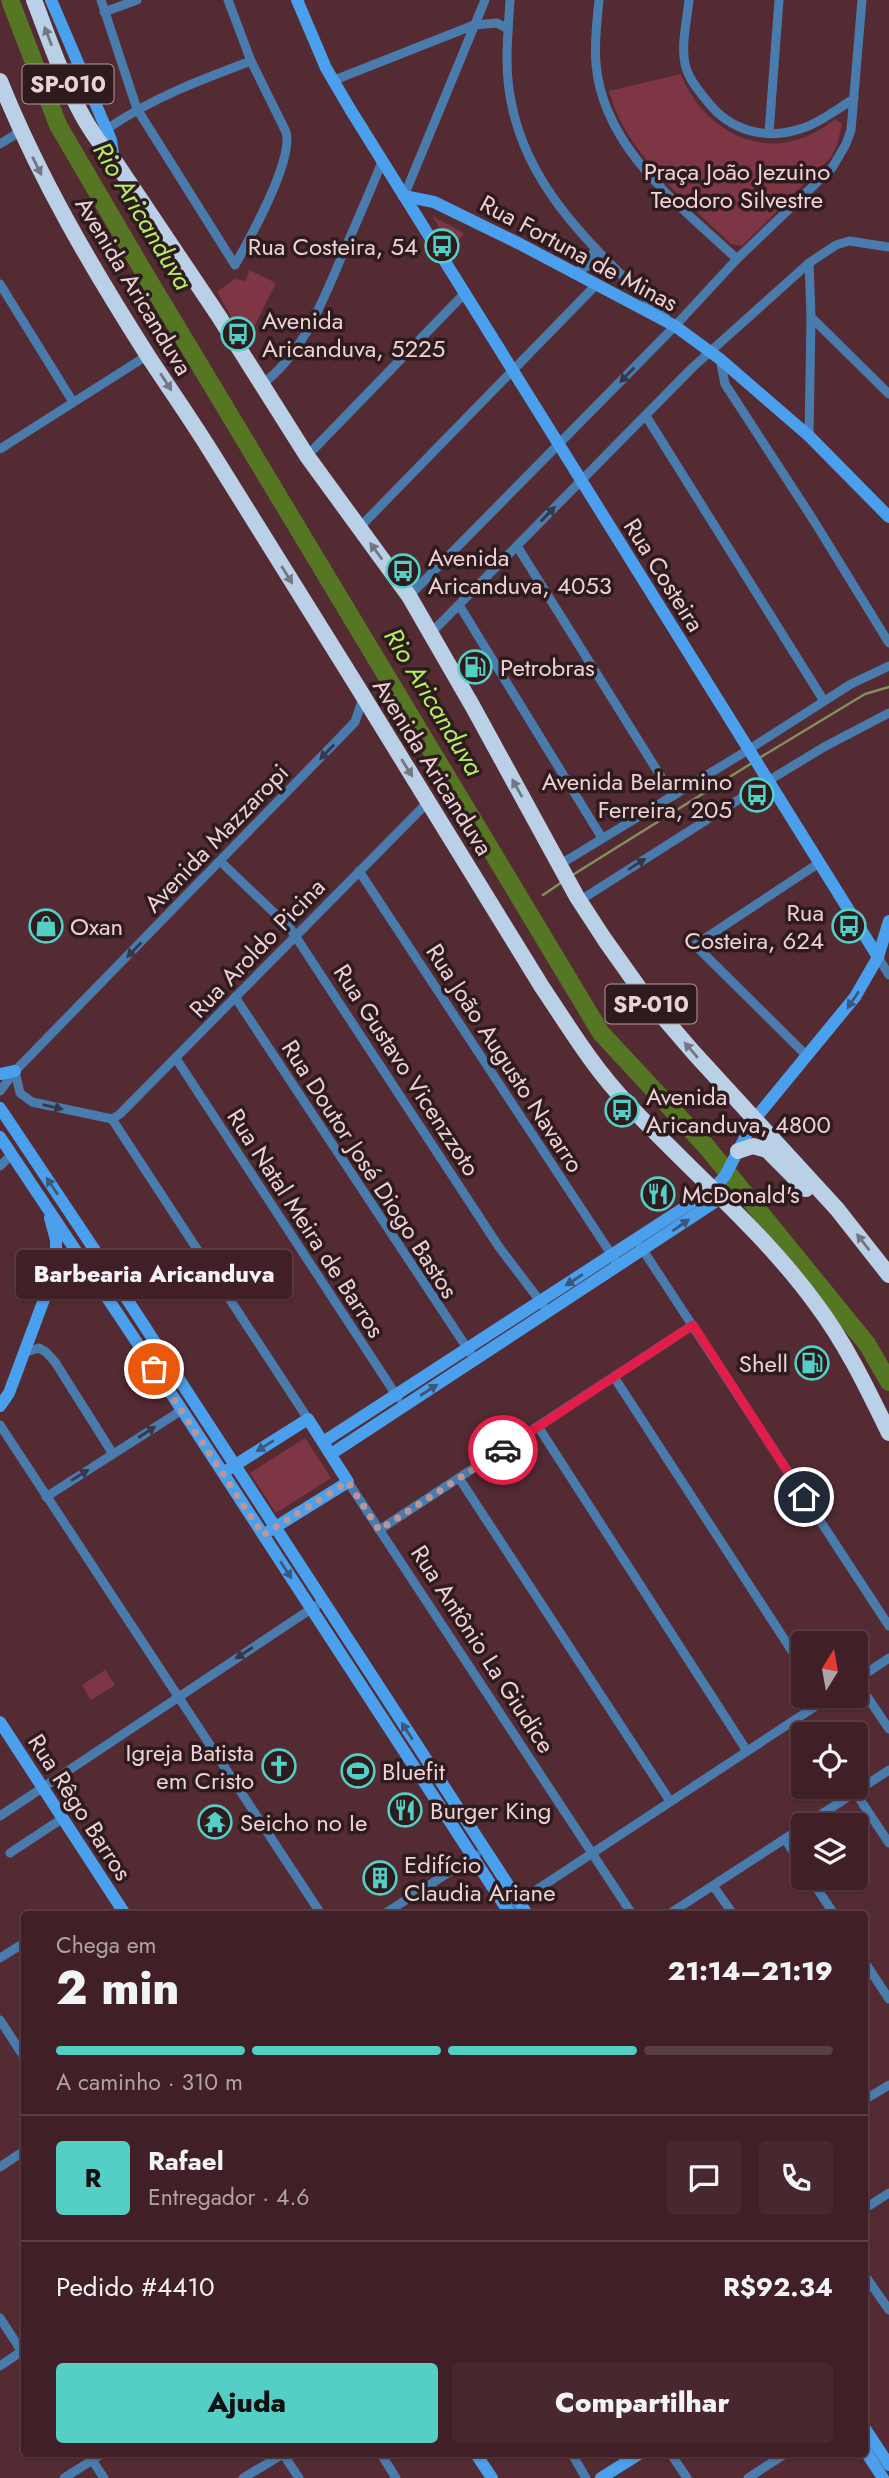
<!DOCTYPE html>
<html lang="pt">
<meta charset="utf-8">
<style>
:root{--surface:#402026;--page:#47282e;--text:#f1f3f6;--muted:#aea3a7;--line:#593e43;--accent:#55cec5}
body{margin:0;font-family:Jost,sans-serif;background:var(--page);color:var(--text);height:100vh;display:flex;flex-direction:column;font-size:26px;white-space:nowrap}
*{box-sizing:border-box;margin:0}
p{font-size:23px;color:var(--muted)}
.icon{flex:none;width:38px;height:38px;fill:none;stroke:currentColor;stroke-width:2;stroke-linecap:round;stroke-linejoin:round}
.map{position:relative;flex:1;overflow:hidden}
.sheet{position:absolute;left:21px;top:1911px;width:847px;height:546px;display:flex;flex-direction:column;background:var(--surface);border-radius:7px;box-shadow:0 2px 5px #0004,0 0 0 2px var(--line)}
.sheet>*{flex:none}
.needle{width:46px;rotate:11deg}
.controls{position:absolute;left:791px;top:1631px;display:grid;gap:14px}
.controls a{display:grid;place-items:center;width:77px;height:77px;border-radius:7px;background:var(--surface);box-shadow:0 2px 5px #0004,0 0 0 2px var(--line);font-size:35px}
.pin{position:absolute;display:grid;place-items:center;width:60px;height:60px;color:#fff;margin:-30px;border:4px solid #fff;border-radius:50%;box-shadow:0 2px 7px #0007}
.courier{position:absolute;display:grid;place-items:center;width:70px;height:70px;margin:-35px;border:5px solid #e11d48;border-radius:50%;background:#fff;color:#222;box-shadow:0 2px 9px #0007}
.bubble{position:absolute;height:49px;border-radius:7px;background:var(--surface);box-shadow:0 2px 5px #0004,0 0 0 2px var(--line);font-size:23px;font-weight:800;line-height:49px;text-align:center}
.summary em{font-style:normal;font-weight:800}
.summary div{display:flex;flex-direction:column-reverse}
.summary{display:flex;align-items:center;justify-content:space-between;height:119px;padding:0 35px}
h1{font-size:46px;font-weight:800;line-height:52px}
.bar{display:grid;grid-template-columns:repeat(4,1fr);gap:10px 7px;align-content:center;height:84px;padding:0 35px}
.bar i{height:9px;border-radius:5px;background:var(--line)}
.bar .active{background:var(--accent)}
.bar p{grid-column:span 4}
.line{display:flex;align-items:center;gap:18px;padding:0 35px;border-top:2px solid var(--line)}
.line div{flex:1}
.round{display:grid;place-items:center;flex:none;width:74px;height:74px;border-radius:7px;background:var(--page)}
.primary-button{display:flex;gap:14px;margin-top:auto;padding:14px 35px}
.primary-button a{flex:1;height:80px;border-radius:7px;background:var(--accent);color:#111;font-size:28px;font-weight:800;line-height:80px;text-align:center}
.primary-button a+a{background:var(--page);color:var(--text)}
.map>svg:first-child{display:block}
.green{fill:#7e3645}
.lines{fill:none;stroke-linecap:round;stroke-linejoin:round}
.stream{stroke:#839158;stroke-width:2.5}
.river{stroke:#557622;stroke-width:18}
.street{stroke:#497cad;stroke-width:9}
.secondary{stroke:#4ba0ed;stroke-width:12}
.highway{stroke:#b9d0e7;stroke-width:16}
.oneway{fill:#747682}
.oneway2{fill:#363849}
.oneway3{fill:#3b577b}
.done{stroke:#b8979c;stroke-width:7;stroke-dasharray:0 12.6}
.route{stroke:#e11d48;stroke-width:9}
.labels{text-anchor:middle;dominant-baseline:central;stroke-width:7;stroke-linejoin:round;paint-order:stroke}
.shield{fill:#2e1b1e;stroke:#b49a9e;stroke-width:2}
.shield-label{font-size:23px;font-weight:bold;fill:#edd1d5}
.park-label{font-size:24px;fill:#f3d4d8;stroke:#2e1b1e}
.poi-label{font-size:24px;fill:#edd1d5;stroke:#2e1b1e;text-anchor:start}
.street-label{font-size:24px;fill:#edd1d5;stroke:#2e1b1e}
.water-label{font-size:26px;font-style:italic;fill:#b4ee64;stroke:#2e1b1e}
</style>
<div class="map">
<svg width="889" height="2478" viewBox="0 0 889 2478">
<rect width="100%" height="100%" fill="#552b33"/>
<g class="green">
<path d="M681 74C698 121 751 158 802 138 814 134 825 127 835 119L842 124 837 145 831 157 742 246 731 244C685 199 627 156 609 91Z"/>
<polygon points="432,216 464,233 453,248"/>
<polygon points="249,270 276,283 253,329 248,335 239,322 235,323 217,292 235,279 246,281"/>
<polygon points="305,1438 331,1478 276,1513 250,1473"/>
<polygon points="105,1670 115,1685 91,1700 82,1685"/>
</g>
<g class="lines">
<g class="stream">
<polyline points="761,757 865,694 889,687"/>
<polyline points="571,876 752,763"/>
<polyline points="543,895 562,882"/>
</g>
<polyline class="river" points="10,0 58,125 145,274 601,1033 706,1146 867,1344 889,1382"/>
<g class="street">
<path d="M101 0 137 109 235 265C250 238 294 160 286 132L251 61 228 0"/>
<path d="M510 0C508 34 504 67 511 101 528 194 602 255 666 318"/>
<path d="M599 0C597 21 594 43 596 64 603 148 680 206 737 259"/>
<path d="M689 0C687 20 681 44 685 64 688 78 698 90 707 101 730 131 766 141 803 128 821 122 837 109 854 99"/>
<polyline points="104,12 137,0"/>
<polyline points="332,81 474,25 497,23 508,29"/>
<path d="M107 129C152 98 200 80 251 61"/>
<polyline points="769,133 779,0"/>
<polyline points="0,144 21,131"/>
<polyline points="404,196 485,0"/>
<polyline points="809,263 811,317 889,394"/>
<polyline points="573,274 589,265 595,248"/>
<polyline points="0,284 73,402"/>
<polyline points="720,359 725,384 814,521 889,643"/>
<path d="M261 385C302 355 322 303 341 258 355 226 369 194 382 162"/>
<polyline points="646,416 824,701"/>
<polyline points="809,436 811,317"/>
<polyline points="0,449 148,355"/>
<polyline points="307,456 464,294"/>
<polyline points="359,528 595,286"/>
<polyline points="517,546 673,796"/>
<polyline points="409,596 675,326 737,259 832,168 846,144 851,130 862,0"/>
<polyline points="459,605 602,838"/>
<polyline points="431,633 693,367 809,263 836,245 849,241 889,247"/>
<polyline points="220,861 290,928 499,1247 543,1305"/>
<polyline points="559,865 748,750 851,684 889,666"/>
<polyline points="359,871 619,1266"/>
<polyline points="579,901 768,781 824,747 889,713"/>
<polyline points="878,957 889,975"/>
<polyline points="235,997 475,1360"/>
<polyline points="806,1055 695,945 819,863"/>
<polyline points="177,1060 398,1398"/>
<polyline points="15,1071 20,1093 32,1102 112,1119"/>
<polyline points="0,1091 15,1071 355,722 363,698"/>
<polyline points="112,1119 120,1114 428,802"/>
<polyline points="112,1119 308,1419"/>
<polyline points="0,1166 12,1154"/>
<polyline points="641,1247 889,1626"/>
<polyline points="23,1353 39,1348 46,1352 55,1362 113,1454"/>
<polyline points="614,1377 803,1668"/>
<polyline points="0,1425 321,1914"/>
<polyline points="539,1428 747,1751"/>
<polyline points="459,1478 670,1801"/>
<polyline points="348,1482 632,1914"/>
<polyline points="46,1497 182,1410"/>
<polyline points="379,1530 693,1325"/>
<polyline points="889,1658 856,1680 889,1729"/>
<polyline points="855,1792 889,1843"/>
<polyline points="0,1816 323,1601"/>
<polyline points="805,1825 889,1770"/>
<polyline points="785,1839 803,1867"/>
<polyline points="10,1853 63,1818"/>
<polyline points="810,1878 834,1914"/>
<polyline points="714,1887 733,1914"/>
<polyline points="506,1910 831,1696"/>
<polyline points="384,1914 476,1855"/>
<polyline points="669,1914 803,1827"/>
<polyline points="0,1958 24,1943"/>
<polyline points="864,1961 889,1999"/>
<polyline points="0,2020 24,2057"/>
<polyline points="864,2100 889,2085"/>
<polyline points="0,2167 24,2151"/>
<polyline points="864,2209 889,2193"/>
<polyline points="864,2274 889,2310"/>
<polyline points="0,2318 24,2355"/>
<polyline points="0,2366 22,2351"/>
<polyline points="88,2454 104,2478"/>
<polyline points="283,2454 299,2478"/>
<polyline points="381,2454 396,2478"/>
<polyline points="572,2454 586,2478"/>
<polyline points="671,2454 687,2478"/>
<polyline points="64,2478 102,2454"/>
<polyline points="243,2478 283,2454"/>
<polyline points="748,2478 785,2454"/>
</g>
<g class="secondary">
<polyline points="51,0 111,140 114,160"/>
<polyline points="297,0 326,68 350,109 878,957"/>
<polyline points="404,196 434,202 520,244 675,326 720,359 809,436 889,517"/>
<polyline points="0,1074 15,1071"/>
<polyline points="0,1108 106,1267 527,1914"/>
<polyline points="0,1137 182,1410 510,1914"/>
<polyline points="49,1286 68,1270 91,1265"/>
<polyline points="0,1406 9,1393 49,1286 56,1255 56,1240 50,1218"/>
<polyline points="323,1442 713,1189 725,1176 754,1120 855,997 878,957 889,921"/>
<polyline points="331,1454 721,1198"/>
<polyline points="229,1469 308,1419 348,1482 269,1531"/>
<polyline points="0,1722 125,1914"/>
<polyline points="864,2427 889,2465"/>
<polyline points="864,2449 883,2478"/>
<polyline points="476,2454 492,2478"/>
<polyline points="601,2478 639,2454"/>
</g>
<g class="highway">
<path d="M34 0C55 54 74 117 114 160L218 315 307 456 409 596 473 707 577 897 605 940 644 995 694 1053 837 1209 889 1275"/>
<path d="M0 81C39 178 92 268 148 356 169 388 190 418 210 450 322 628 432 808 542 987 569 1027 594 1069 627 1103 689 1170 762 1230 816 1304 846 1344 867 1388 889 1433"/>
<polyline points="738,1151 753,1146 767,1150 806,1189"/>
</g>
</g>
<defs><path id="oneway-solid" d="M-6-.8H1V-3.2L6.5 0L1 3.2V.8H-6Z" transform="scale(1.75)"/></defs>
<g class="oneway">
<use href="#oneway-solid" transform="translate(48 36) rotate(-111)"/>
<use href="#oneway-solid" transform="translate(37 166) rotate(64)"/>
<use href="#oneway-solid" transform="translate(166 382) rotate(57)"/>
<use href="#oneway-solid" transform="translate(376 551) rotate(-126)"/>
<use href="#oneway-solid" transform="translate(287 575) rotate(58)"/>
<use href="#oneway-solid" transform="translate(407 768) rotate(58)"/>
<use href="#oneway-solid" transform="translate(517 788) rotate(-119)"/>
<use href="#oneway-solid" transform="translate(691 1050) rotate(-131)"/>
<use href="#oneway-solid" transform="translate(863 1242) rotate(-128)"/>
</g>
<g class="oneway2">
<use href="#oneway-solid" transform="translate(627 375) rotate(134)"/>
<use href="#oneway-solid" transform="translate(548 514) rotate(-46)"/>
<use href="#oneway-solid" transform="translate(327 752) rotate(134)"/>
<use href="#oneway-solid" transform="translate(637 864) rotate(-32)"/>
<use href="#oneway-solid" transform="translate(134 950) rotate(134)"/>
<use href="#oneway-solid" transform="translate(53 1107) rotate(13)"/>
<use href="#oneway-solid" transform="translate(147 1432) rotate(-33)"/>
<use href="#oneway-solid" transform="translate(80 1475) rotate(-32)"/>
<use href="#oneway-solid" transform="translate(244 1653) rotate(147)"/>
</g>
<g class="oneway3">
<use href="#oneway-solid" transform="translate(853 1000) rotate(124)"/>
<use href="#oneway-solid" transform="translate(52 1186) rotate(-124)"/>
<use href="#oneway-solid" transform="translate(681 1225) rotate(-35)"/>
<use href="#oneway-solid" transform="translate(574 1280) rotate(147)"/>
<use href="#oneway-solid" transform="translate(429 1390) rotate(-33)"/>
<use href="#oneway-solid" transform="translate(265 1446) rotate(148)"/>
<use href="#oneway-solid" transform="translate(286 1570) rotate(57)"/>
<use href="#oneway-solid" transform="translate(407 1731) rotate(-123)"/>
</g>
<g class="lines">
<polyline class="done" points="154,1369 263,1535 348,1482 379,1530 503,1450"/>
<polyline class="route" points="503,1450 693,1325 804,1497"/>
</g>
<defs>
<symbol id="bus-ring" viewBox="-11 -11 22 22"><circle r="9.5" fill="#2e1b1e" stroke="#55cec5" stroke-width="1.5"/><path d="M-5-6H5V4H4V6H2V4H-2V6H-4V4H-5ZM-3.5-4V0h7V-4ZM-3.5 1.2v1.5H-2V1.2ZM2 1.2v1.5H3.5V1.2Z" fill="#55cec5"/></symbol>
<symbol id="fuel-ring" viewBox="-11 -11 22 22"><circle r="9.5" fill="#2e1b1e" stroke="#55cec5" stroke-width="1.5"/><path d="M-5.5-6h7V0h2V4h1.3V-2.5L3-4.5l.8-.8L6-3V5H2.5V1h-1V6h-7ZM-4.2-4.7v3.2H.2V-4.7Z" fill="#55cec5"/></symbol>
<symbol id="shop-ring" viewBox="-11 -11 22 22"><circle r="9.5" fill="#2e1b1e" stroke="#55cec5" stroke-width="1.5"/><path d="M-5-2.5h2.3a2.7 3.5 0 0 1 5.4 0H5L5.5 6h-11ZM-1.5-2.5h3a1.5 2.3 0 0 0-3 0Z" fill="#55cec5"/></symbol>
<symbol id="restaurant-ring" viewBox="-11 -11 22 22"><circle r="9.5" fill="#2e1b1e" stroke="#55cec5" stroke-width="1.5"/><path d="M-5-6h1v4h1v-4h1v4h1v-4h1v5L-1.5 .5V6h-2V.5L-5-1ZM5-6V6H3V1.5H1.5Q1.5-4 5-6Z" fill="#55cec5"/></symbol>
<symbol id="church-ring" viewBox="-11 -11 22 22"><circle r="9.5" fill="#2e1b1e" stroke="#55cec5" stroke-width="1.5"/><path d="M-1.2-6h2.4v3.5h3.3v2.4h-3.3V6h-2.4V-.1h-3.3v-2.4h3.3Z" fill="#55cec5"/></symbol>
<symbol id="stadium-ring" viewBox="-11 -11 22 22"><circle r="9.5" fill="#2e1b1e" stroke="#55cec5" stroke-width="1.5"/><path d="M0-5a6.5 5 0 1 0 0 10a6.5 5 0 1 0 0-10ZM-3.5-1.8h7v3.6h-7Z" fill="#55cec5"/></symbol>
<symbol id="temple-ring" viewBox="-11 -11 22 22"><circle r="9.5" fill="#2e1b1e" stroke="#55cec5" stroke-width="1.5"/><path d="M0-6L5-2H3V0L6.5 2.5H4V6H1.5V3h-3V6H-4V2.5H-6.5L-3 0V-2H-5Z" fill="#55cec5"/></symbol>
<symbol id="building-ring" viewBox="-11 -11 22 22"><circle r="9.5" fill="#2e1b1e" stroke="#55cec5" stroke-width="1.5"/><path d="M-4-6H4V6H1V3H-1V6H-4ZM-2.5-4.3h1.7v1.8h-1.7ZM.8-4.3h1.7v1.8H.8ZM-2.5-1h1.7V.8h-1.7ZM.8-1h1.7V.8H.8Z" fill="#55cec5"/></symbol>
</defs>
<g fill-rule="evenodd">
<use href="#bus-ring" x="423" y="227" width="38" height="38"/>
<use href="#bus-ring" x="219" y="315" width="38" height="38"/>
<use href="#bus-ring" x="384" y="552" width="38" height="38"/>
<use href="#fuel-ring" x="456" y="648" width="38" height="38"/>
<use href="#bus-ring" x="738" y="776" width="38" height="38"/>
<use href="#shop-ring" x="27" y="907" width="38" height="38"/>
<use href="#bus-ring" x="830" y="907" width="38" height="38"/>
<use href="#bus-ring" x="603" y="1091" width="38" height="38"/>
<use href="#restaurant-ring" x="639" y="1175" width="38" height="38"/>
<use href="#fuel-ring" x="793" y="1344" width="38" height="38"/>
<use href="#church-ring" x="260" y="1747" width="38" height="38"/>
<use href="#stadium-ring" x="339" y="1752" width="38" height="38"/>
<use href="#restaurant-ring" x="386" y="1791" width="38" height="38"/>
<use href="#temple-ring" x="196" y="1803" width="38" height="38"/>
<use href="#building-ring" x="361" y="1859" width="38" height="38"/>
</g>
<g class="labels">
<g class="shield">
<rect x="22.5" y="64.5" width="91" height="39" rx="5"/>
<rect x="605.5" y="984.5" width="91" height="39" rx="5"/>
</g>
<g class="shield-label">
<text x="68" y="84">SP-010</text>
<text x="651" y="1004">SP-010</text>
</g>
<g class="park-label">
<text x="737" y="171">Praça João Jezuino<tspan x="737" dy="28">Teodoro Silvestre</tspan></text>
</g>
<g class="poi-label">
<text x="418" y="246" text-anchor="end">Rua Costeira, 54</text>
<text x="262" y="320">Avenida<tspan x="262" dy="28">Aricanduva, 5225</tspan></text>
<text x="428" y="557">Avenida<tspan x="428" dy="28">Aricanduva, 4053</tspan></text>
<text x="500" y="667">Petrobras</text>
<text x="732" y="781" text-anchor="end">Avenida Belarmino<tspan x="732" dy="28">Ferreira, 205</tspan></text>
<text x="824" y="912" text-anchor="end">Rua<tspan x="824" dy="28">Costeira, 624</tspan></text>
<text x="70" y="926">Oxan</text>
<text x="646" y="1096">Avenida<tspan x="646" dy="28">Aricanduva, 4800</tspan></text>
<text x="682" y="1194">McDonald's</text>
<text x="788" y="1363" text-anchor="end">Shell</text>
<text x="254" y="1752" text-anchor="end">Igreja Batista<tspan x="254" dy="28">em Cristo</tspan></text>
<text x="382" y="1771">Bluefit</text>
<text x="430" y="1810">Burger King</text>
<text x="240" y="1822">Seicho no Ie</text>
<text x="404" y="1864">Edifício<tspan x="404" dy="28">Claudia Ariane</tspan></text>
</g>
<g class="street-label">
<text transform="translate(579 253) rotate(28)">Rua Fortuna de Minas</text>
<text transform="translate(134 286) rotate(59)">Avenida Aricanduva</text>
<text transform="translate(664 575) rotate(58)">Rua Costeira</text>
<text transform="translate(433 767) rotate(58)">Avenida Aricanduva</text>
<text transform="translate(216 838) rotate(-46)">Avenida Mazzaropi</text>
<text transform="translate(257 948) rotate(-46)">Rua Aroldo Picina</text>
<text transform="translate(505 1058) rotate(57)">Rua João Augusto Navarro</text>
<text transform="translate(407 1070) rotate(57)">Rua Gustavo Vicenzzoto</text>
<text transform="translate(370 1169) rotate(57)">Rua Doutor José Diogo Bastos</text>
<text transform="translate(306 1223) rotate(57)">Rua Natal Meira de Barros</text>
<text transform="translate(483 1649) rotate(57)">Rua Antônio La Giudice</text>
<text transform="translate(80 1807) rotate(57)">Rua Rêgo Barros</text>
</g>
<g class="water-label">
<text transform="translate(143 216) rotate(59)">Rio Aricanduva</text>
<text transform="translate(434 702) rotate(59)">Rio Aricanduva</text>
</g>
</g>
</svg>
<div class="controls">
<a><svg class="needle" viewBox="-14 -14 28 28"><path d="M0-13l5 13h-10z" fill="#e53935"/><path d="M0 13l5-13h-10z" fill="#aea3a7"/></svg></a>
<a><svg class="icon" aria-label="locate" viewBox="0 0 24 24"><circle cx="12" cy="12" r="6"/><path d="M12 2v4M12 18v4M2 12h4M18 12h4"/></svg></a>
<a><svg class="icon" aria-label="layers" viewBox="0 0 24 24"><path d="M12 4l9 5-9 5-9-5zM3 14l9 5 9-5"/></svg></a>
</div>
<div class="pin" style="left:154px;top:1369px;background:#ea580c"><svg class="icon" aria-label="bag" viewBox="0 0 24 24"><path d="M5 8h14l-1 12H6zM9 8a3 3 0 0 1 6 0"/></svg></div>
<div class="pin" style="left:804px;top:1497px;background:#1f2937"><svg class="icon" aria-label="home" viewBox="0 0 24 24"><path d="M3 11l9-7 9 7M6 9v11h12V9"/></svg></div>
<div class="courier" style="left:503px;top:1450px"><svg class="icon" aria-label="car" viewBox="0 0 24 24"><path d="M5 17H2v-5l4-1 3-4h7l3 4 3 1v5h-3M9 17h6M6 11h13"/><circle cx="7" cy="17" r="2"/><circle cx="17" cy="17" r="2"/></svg></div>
<div class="bubble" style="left:16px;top:1250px;width:276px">Barbearia Aricanduva</div>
<section class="sheet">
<div class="summary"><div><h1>2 min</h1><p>Chega em</p></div><em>21:14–21:19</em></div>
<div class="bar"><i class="active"></i><i class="active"></i><i class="active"></i><i></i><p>A caminho · 310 m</p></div>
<div class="line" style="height:126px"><b class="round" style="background:var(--accent);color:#111">R</b><div><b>Rafael</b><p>Entregador · 4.6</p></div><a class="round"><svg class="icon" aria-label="chat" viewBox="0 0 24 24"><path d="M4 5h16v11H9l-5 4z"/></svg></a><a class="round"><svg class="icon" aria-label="phone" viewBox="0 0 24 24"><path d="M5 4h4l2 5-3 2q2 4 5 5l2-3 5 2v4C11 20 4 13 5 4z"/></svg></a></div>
<div class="line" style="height:91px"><div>Pedido #4410</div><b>R$92.34</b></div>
<div class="primary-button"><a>Ajuda</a><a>Compartilhar</a></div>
</section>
</div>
